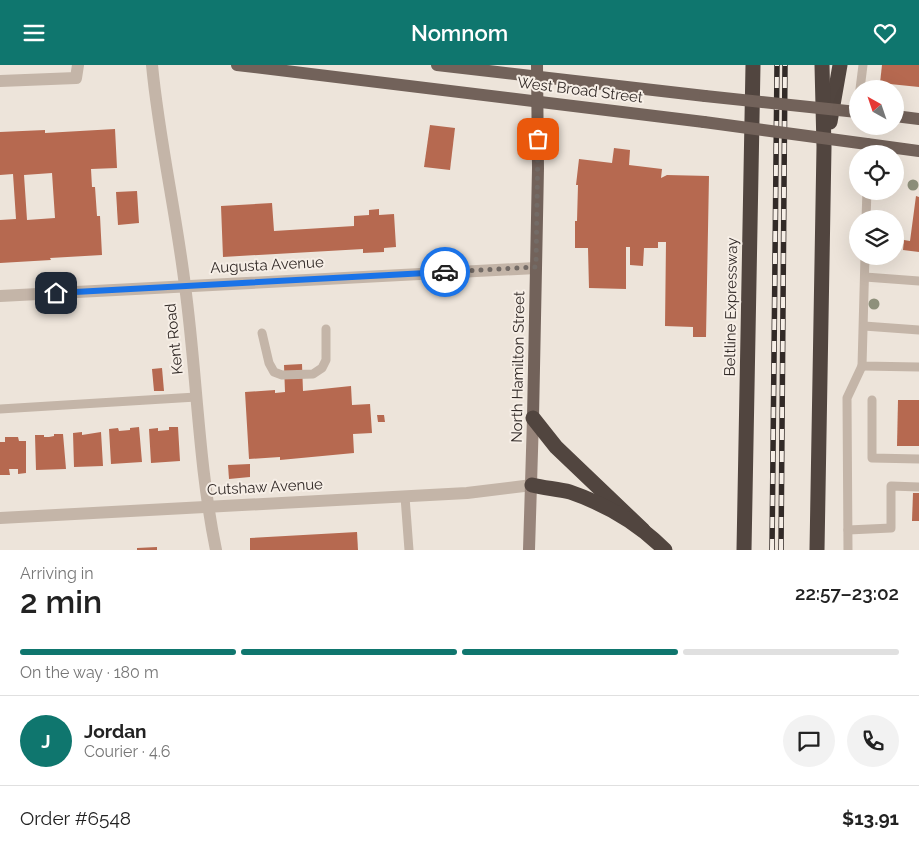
<!DOCTYPE html>
<meta charset="utf-8">
<style>
:root{--surface:#fff;--page:#f2f2f2;--text:#222;--muted:#767676;--line:#e0e0e0;--accent:#0f766e}
body{margin:0;font-family:Raleway,sans-serif;background:var(--page);color:var(--text);height:100vh;display:flex;flex-direction:column;font-size:19px;white-space:nowrap}
*{box-sizing:border-box;margin:0}
p{font-size:16px;color:var(--muted)}
.icon{flex:none;width:28px;height:28px;fill:none;stroke:currentColor;stroke-width:2;stroke-linecap:round;stroke-linejoin:round}
.map{position:relative;height:485px;overflow:hidden}
.side{display:flex;flex-direction:column;background:var(--surface);flex:1}
.side>*{flex:none}
.needle{width:32px;rotate:320deg}
.controls{position:absolute;left:849px;top:15px;display:grid;gap:10px}
.controls a{display:grid;place-items:center;width:55px;height:55px;border-radius:50%;background:var(--surface);box-shadow:0 5px 20px #0002;font-size:25px}
.pin{position:absolute;display:grid;place-items:center;width:42px;height:42px;color:#fff;margin:-21px;border-radius:10px;box-shadow:0 2px 8px #0006}
.courier{position:absolute;display:grid;place-items:center;width:50px;height:50px;margin:-25px;border:4px solid #1a73e8;border-radius:50%;background:#fff;color:#222;box-shadow:0 1px 6px #0007}
.head em{font-style:normal;font-weight:600}
.head div{display:flex;flex-direction:column-reverse}
.head{display:flex;align-items:center;justify-content:space-between;height:85px;padding:0 20px}
h1{font-size:32px;font-weight:600;line-height:38px}
.bar{display:grid;grid-template-columns:repeat(4,1fr);gap:8px 5px;align-content:center;height:60px;padding:0 20px}
.bar i{height:6px;border-radius:4px;background:var(--line)}
.bar .selected{background:var(--accent)}
.bar p{grid-column:span 4}
.line{display:flex;align-items:center;gap:12px;padding:0 20px;border-top:1px solid var(--line)}
.line div{flex:1}
.round{display:grid;place-items:center;flex:none;width:52px;height:52px;border-radius:26px;background:var(--page)}
header{display:flex;justify-content:space-between;align-items:center;height:65px;padding:0 20px;background:var(--accent);color:#fff;font-size:22px;font-weight:600}
.map>svg:first-child{display:block}
.building{fill:#b66950;fill-rule:evenodd}
.lines{fill:none;stroke-linecap:round;stroke-linejoin:round}
.lane{stroke:#c4b5a8;stroke-width:9}
.street{stroke:#c4b5a8;stroke-width:12}
.secondary{stroke:#97847a;stroke-width:12}
.primary{stroke:#72625a;stroke-width:12}
.highway{stroke:#51453f;stroke-width:15}
.rail-casing{stroke:#322a27;stroke-width:5.5}
.rail{stroke:#f6eee6;stroke-width:4;stroke-dasharray:11;stroke-linecap:butt}
.primary-bridge{stroke:#72625a;stroke-width:12}
.tree{fill:#8e907b}
.done{stroke:#736b66;stroke-width:5;stroke-dasharray:0 9}
.route{stroke:#1a73e8;stroke-width:6}
.labels{text-anchor:middle;dominant-baseline:central;stroke-width:4;stroke-linejoin:round;paint-order:stroke}
.street-label{font-size:15px;fill:#322a27;stroke:#f6eee6}
</style>
<header><svg class="icon" aria-label="menu" viewBox="0 0 24 24"><path d="M4 6h16M4 12h16M4 18h16"/></svg>Nomnom<svg class="icon" aria-label="heart" viewBox="0 0 24 24"><path d="M12 20l-8-8c-3-5 5-10 8-4 3-6 11-1 8 4z"/></svg></header>
<div class="map">
<svg width="919" height="485" viewBox="0 0 919 485">
<rect width="100%" height="100%" fill="#ede4da"/>
<g class="building">
<polygon points="882,0 919,0 919,22 880,18"/>
<polygon points="430,60 455,63 450,105 424,102"/>
<path d="M115 64 117 103 91 104 92 122H95L97 151H100L102 190 50 193 51 195 0 198V155L16 154 13 109 0 110V67L45 65V68ZM52 108 55 153 27 155 24 110Z"/>
<polygon points="614,83 630,85 629,100 662,104 661,113 667,110 709,111 706,272 693,272 693,262 665,261 666,177 658,177 658,183 644,183 643,201 630,200 630,182 626,182 626,224 589,223 588,183 575,183 575,156 577,156 578,120 576,120 579,94 612,98"/>
<polygon points="137,126 139,158 118,160 116,127"/>
<polygon points="916,131 919,132 919,187 903,185 904,175 910,176"/>
<polygon points="272,138 274,166 354,161 354,151 369,150 369,145 379,144 379,150 394,149 396,182 384,183 384,187 363,188 363,184 223,192 221,141"/>
<polygon points="302,299 303,326 351,321 352,340 370,339 372,368 353,369 354,388 280,395 280,392 249,394 245,327 275,325 275,328 285,327 284,300"/>
<polygon points="162,303 164,326 154,326 152,304"/>
<polygon points="898,335 919,335 919,381 897,381"/>
<polygon points="377,350 384,350 385,357 378,357"/>
<polygon points="139,362 142,397 111,399 109,364 118,363 119,366 130,365 130,363"/>
<polygon points="169,362 178,362 180,396 151,398 149,364 158,363 158,366 169,365"/>
<polygon points="82,367 82,370 101,367 103,401 74,402 73,368"/>
<polygon points="54,369 63,369 66,404 36,405 35,370 44,370 44,372 49,372 54,371"/>
<polygon points="5,372 18,372 19,376 26,376 26,408 18,409 18,404 9,404 10,410 0,410 0,377 5,377"/>
<polygon points="250,399 250,412 229,414 228,400"/>
<polygon points="913,428 919,428 919,456 912,456"/>
<polygon points="357,467 358,485 250,485 250,473"/>
<polygon points="157,482 157,485 137,485 137,483"/>
</g>
<g class="lines">
<g class="lane">
<polyline points="860,24 863,0"/>
<polyline points="866,154 867,126"/>
<polyline points="865,191 862,301 919,302"/>
<polyline points="865,212 919,216"/>
<polyline points="864,261 919,265"/>
<polyline points="262,268 269,298 274,307 282,310 313,309 322,303 326,295 326,264"/>
<polyline points="872,335 872,393 919,394"/>
<polyline points="0,344 196,332"/>
<polyline points="405,432 409,485"/>
<polyline points="848,465 891,463 891,421 919,422"/>
<polyline points="848,485 847,333 862,301"/>
</g>
<g class="street">
<path d="M152 0C159 74 176 147 185 221 197 309 198 398 216 485"/>
<polyline points="0,16 76,13 78,0"/>
<polyline points="0,231 536,203"/>
<polyline points="0,453 467,428 532,420"/>
</g>
<polyline class="secondary" points="529,485 533,353"/>
<g class="primary">
<polyline points="237,0 704,57"/>
<polyline points="437,0 705,31"/>
<polyline points="895,51 919,54"/>
<polyline points="867,79 919,86"/>
<polyline points="533,353 538,103 537,0"/>
</g>
<g class="highway">
<polyline points="830,57 840,0"/>
<polyline points="533,353 556,382 643,465"/>
<path d="M532 420C544 423 558 424 570 427 605 439 639 459 665 485"/>
<polyline points="744,485 753,0"/>
<polyline points="817,485 824,82 822,0"/>
</g>
<defs>
<g id="rail">
<polyline points="772,485 777,0"/>
<polyline points="781,485 785,0"/>
</g>
</defs>
<use href="#rail" class="rail-casing"/>
<use href="#rail" class="rail"/>
<g class="primary-bridge">
<polyline points="705,31 857,47"/>
<polyline points="704,57 867,79"/>
</g>
</g>
<g class="tree">
<circle cx="913" cy="120" r="5.5"/>
<circle cx="874" cy="239" r="5.5"/>
</g>
<g class="lines">
<polyline class="done" points="445,207 536,202 538,74"/>
<polyline class="route" points="56,228 445,207"/>
</g>
<g class="labels">
<g class="street-label">
<text transform="translate(580 25) rotate(7)">West Broad Street</text>
<text transform="translate(267 200) rotate(-3)">Augusta Avenue</text>
<text transform="translate(731 242) rotate(-89)">Beltline Expressway</text>
<text transform="translate(174 274) rotate(-96)">Kent Road</text>
<text transform="translate(518 302) rotate(-89)">North Hamilton Street</text>
<text transform="translate(265 422) rotate(-3)">Cutshaw Avenue</text>
</g>
</g>
</svg>
<div class="controls">
<a><svg class="needle" viewBox="-14 -14 28 28"><path d="M0-13l5 13h-10z" fill="#e53935"/><path d="M0 13l5-13h-10z" fill="#767676"/></svg></a>
<a><svg class="icon" aria-label="locate" viewBox="0 0 24 24"><circle cx="12" cy="12" r="6"/><path d="M12 2v4M12 18v4M2 12h4M18 12h4"/></svg></a>
<a><svg class="icon" aria-label="layers" viewBox="0 0 24 24"><path d="M12 4l9 5-9 5-9-5zM3 14l9 5 9-5"/></svg></a>
</div>
<div class="pin" style="left:538px;top:74px;background:#ea580c"><svg class="icon" aria-label="bag" viewBox="0 0 24 24"><path d="M5 8h14l-1 12H6zM9 8a3 3 0 0 1 6 0"/></svg></div>
<div class="pin" style="left:56px;top:228px;background:#1f2937"><svg class="icon" aria-label="home" viewBox="0 0 24 24"><path d="M3 11l9-7 9 7M6 9v11h12V9"/></svg></div>
<div class="courier" style="left:445px;top:207px"><svg class="icon" aria-label="car" viewBox="0 0 24 24"><path d="M5 17H2v-5l4-1 3-4h7l3 4 3 1v5h-3M9 17h6M6 11h13"/><circle cx="7" cy="17" r="2"/><circle cx="17" cy="17" r="2"/></svg></div>
</div>
<section class="side">
<div class="head"><div><h1>2 min</h1><p>Arriving in</p></div><em>22:57–23:02</em></div>
<div class="bar"><i class="selected"></i><i class="selected"></i><i class="selected"></i><i></i><p>On the way · 180 m</p></div>
<div class="line" style="height:90px"><b class="round" style="background:var(--accent);color:#fff">J</b><div><b>Jordan</b><p>Courier · 4.6</p></div><a class="round"><svg class="icon" aria-label="chat" viewBox="0 0 24 24"><path d="M4 5h16v11H9l-5 4z"/></svg></a><a class="round"><svg class="icon" aria-label="phone" viewBox="0 0 24 24"><path d="M5 4h4l2 5-3 2q2 4 5 5l2-3 5 2v4C11 20 4 13 5 4z"/></svg></a></div>
<div class="line" style="height:65px"><div>Order #6548</div><b>$13.91</b></div>
</section>
